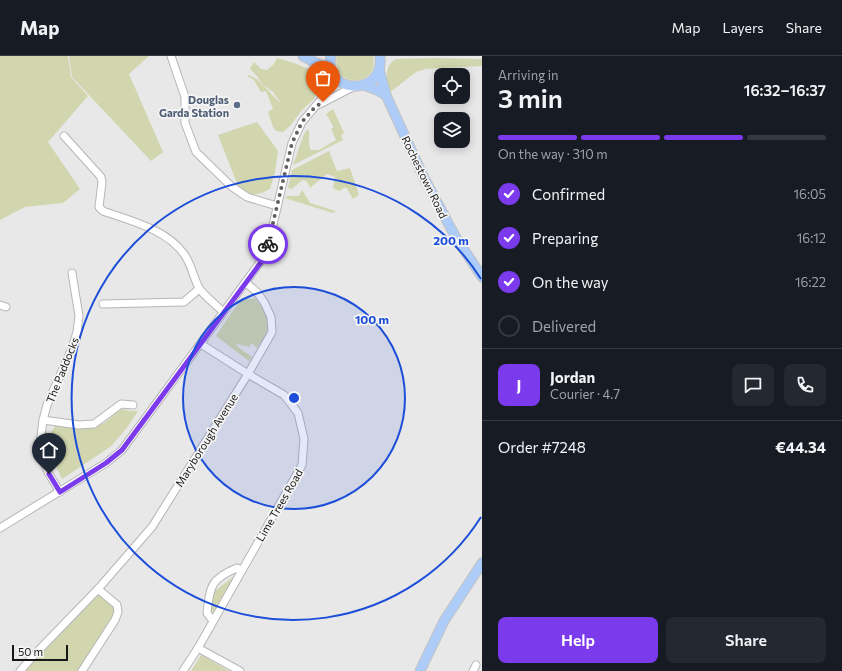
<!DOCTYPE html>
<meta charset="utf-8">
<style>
:root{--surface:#171b24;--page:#242831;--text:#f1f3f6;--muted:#9ea1a6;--line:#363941;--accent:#7c3aed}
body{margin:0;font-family:Commissioner,sans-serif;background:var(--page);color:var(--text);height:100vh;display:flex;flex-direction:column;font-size:15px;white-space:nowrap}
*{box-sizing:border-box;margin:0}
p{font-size:13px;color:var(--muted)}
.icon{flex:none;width:22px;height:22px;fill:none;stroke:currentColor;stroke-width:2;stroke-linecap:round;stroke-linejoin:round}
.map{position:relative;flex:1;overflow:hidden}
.drawer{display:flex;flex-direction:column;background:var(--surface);width:360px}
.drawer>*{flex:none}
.controls{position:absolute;left:434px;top:12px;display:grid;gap:8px}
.controls a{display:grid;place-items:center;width:36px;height:36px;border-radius:8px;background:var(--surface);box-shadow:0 2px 10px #0003;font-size:20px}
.scale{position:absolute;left:12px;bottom:10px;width:56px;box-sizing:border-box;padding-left:4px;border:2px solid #171717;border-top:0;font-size:11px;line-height:14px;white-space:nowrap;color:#171717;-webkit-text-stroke:3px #f5f5f6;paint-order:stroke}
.pin{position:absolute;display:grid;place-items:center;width:34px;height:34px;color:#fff;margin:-41px -17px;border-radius:50% 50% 50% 0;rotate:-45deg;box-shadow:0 0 4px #0007}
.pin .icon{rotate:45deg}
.courier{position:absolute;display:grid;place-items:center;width:40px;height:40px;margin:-20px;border:3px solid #7c3aed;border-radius:50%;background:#fff;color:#222;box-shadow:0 1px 5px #0007}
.overview em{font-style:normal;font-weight:600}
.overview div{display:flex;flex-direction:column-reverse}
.overview{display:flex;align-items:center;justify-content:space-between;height:68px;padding:0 16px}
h1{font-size:26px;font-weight:600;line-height:30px}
.bar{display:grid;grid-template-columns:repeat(4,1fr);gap:6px 4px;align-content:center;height:48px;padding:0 16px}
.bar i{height:5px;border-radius:3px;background:var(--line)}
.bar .selected{background:var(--accent)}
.bar p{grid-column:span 4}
.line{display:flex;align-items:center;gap:10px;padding:0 16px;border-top:1px solid var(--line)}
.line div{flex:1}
.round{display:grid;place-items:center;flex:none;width:42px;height:42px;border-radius:8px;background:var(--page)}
ol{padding:0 16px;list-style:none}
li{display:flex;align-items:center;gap:12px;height:44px}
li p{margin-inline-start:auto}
li .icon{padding:4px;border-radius:50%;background:var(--accent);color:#fff;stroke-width:4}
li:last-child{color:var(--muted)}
li i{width:22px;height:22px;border:2px solid var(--line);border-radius:50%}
.button{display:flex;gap:8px;margin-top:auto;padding:8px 16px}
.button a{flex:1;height:46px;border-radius:8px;background:var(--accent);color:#fff;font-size:16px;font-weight:600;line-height:46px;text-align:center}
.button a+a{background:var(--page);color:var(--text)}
header{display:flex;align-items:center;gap:24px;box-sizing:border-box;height:56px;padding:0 20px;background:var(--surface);border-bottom:1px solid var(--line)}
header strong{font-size:19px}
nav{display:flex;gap:22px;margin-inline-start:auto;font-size:14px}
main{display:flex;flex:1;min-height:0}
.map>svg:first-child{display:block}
.green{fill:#d2d6ae}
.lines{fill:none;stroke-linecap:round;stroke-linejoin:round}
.minor-casing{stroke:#b6b6b7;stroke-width:9}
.major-casing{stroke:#c3c3c3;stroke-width:11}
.minor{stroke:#fff;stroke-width:7}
.major{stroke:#aeccf8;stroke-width:9}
.done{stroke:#606060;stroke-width:4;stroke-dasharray:0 7.2}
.route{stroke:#7c3aed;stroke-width:5}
.ring{fill:none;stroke:#1d4ed8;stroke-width:2}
.service-dot{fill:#5c6f8a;stroke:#f5f5f6;stroke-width:1.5}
.labels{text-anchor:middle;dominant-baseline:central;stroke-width:3.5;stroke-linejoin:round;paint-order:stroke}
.service-label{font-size:11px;font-weight:bold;fill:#4e5e75;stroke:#f5f5f6;text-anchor:end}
.street-label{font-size:11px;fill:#171717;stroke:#f5f5f6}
.centre{fill:#1d4ed8;stroke:#f5f5f6;stroke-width:2}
.ring-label{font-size:12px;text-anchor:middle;font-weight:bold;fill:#1d4ed8;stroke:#f5f5f6;stroke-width:3.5;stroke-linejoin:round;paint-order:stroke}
</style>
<header>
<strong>Map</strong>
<nav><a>Map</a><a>Layers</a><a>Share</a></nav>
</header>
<main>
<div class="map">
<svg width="482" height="615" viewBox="0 0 482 615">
<rect width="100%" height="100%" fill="#e8e8e9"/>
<g class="green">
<polygon points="0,0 68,0 71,21 88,40 48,86 80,133 63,147 25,151 0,164"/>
<polygon points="69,0 149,0 129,18 163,96 151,105 72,21"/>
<path d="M337 0H373C380 33 330 32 337 0Z"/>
<polygon points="277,2 294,7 321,18 314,43 302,54 290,70 283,76 276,75 273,71 268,56 273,53 266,35 261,36 254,24 247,20 249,19 257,23 282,49 273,36 263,29 257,20 250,13 254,6 261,13 267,14 274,8"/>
<path d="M434 2 482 3V10L425 13 416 16 389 37C387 24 383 10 396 3Z"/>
<path d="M333 53 344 77 341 79 343 84 293 109 304 78 308 73C311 80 307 87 311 94H319L336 84 331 73 333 72V70L326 58Z"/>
<polygon points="257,66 278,95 275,116 270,133 262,137 249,139 238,130 218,79"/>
<polygon points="329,95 337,115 350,112 359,139 353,143 346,131 339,135 333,132 335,121 327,118 312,130 311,132 306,125 302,124 292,133 288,132 292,114"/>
<polygon points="302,134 310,147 336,155 333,157 285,142 287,140 299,140"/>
<path d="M255 242C262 251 270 263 267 275 266 281 260 287 257 292L251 287 250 291 236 288 238 291 252 301 249 305 216 280C221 273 236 248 243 244 247 242 251 244 255 242Z"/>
<path d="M122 353 129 355H138L126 373 110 391 62 423 56 410 48 402 49 380 55 370C71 372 87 375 102 368 107 366 115 357 122 353Z"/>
<polygon points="233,521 234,522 214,556 211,555 212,537"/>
<polygon points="98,533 117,549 118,556 82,615 20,615"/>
<polygon points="201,599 229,615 191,615"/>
</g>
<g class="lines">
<defs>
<g id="minor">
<polyline points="171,0 185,41 185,67 196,96 231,130 247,141 277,150"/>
<polyline points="320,48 353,31"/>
<path d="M64 80 101 121 102 126 99 151 103 155C131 165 166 173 184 198 192 209 193 221 199 232 203 239 217 249 223 256"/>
<polyline points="103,248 184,246 199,233"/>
<polyline points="0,249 6,251"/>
<polyline points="43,364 79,369 94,368 121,348 133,349"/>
<polyline points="60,436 49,418 41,400 40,388 43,364 47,349 72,292 77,276 79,260 72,217"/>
<polyline points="0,472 106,407 122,394 261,205 270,182 292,87 302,66 325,39 335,21"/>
<path d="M213 565 207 557C210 531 210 523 237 512L242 514"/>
<polyline points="198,592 240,615"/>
<polyline points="20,615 36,597 98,533 152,471 248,318 272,276 271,261 264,246 257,236 246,227"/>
<polyline points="82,615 115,564 118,556 117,549 98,533"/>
<polyline points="183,615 198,592 302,409 304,383 298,357 284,339 248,318 201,288"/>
<polyline points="473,615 476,609"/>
</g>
<g id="major">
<polyline points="303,0 332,15"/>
<path d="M331 0C322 38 385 42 380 0"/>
<polyline points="379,13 386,39 422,118 455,180 482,221"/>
<polyline points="364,29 377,34 386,39"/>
<polyline points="420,615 444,565 482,507"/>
</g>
</defs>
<use href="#minor" class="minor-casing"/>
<use href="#major" class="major-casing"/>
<use href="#minor" class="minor"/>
<use href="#major" class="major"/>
</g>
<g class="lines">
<polyline class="done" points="268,188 292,87 302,66 315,51 323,46"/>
<polyline class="route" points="49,418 60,436 106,407 122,394 262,205 268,188"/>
</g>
<circle cx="294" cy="342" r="111" fill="#1d4ed8" fill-opacity=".12"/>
<g class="ring">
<circle cx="294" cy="342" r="111"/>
<path d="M481 461A222 222 0 1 1 481 223"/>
</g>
<circle class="service-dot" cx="237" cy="49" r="4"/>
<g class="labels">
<g class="service-label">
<text x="229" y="43">Douglas<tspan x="229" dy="13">Garda Station</tspan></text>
</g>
<g class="street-label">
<text transform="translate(425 121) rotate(64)">Rochestown Road</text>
<text transform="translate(62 314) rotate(-68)">The Paddocks</text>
<text transform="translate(206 384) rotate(-58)">Maryborough Avenue</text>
<text transform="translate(279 449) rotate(-60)">Lime Trees Road</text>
</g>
</g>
<circle cx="294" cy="342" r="6" class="centre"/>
<g class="ring-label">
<text x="451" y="189">200 m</text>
<text x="372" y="268">100 m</text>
</g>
</svg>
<div class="controls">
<a><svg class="icon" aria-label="locate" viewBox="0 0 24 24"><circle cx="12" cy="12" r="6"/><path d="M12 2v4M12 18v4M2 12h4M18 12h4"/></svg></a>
<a><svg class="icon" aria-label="layers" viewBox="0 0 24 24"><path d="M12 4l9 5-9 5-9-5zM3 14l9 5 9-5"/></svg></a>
</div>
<div class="scale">50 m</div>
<div class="pin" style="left:323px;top:46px;background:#ea580c"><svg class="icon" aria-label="bag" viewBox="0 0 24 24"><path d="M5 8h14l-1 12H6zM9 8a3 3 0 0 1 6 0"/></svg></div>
<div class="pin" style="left:49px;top:418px;background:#1f2937"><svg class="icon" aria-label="home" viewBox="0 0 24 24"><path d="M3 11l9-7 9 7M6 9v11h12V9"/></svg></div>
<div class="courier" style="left:268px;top:188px"><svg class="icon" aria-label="bike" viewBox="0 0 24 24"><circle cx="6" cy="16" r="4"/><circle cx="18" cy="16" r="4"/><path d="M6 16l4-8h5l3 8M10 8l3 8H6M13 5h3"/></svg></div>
</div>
<section class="drawer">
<div class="overview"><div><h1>3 min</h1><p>Arriving in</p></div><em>16:32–16:37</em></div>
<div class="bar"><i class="selected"></i><i class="selected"></i><i class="selected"></i><i></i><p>On the way · 310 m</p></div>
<ol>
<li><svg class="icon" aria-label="check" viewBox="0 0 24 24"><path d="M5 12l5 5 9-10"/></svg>Confirmed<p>16:05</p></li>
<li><svg class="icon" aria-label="check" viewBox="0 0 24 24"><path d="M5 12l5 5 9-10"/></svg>Preparing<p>16:12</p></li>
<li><svg class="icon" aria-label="check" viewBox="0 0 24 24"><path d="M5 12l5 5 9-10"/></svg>On the way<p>16:22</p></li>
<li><i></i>Delivered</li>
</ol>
<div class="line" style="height:72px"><b class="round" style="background:var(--accent);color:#fff">J</b><div><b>Jordan</b><p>Courier · 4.7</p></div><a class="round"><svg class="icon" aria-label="chat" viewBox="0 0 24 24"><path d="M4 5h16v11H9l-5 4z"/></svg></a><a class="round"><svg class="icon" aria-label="phone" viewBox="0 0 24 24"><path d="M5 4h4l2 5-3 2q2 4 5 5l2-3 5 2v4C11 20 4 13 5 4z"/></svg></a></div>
<div class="line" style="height:52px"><div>Order #7248</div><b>€44.34</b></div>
<div class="button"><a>Help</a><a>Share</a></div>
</section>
</main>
